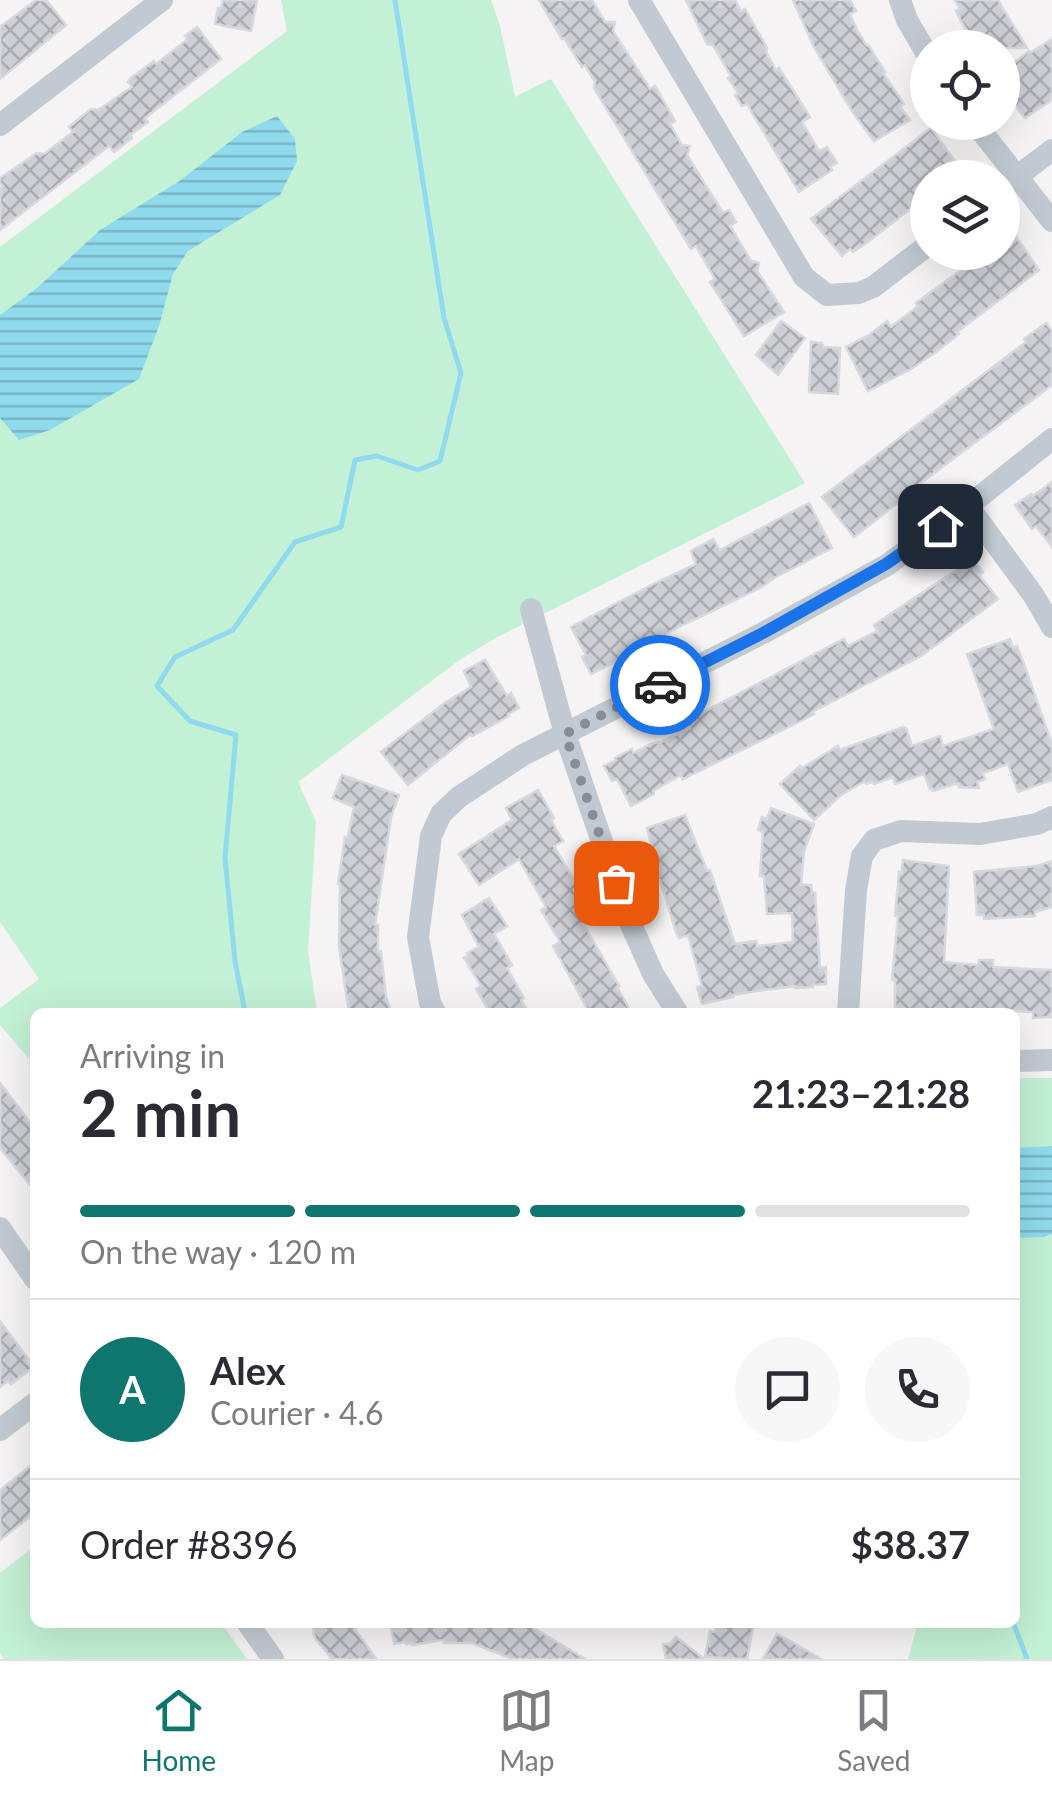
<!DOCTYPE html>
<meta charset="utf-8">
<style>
:root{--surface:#fff;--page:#f7f7f7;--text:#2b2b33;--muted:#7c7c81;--line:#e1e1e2;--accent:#0f766e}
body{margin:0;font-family:Lato,sans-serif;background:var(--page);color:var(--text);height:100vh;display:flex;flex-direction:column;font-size:38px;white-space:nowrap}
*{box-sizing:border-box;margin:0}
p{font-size:32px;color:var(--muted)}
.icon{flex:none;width:55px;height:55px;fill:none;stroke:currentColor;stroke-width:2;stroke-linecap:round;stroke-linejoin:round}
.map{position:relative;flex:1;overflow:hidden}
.drawer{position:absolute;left:30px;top:1008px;width:990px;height:620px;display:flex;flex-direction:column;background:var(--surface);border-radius:15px;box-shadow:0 10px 40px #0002}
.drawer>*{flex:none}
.controls{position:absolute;left:910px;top:30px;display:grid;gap:20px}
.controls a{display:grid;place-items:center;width:110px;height:110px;border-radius:50%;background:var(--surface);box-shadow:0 10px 40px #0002;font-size:50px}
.pin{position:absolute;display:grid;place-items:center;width:85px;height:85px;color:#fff;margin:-42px;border-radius:20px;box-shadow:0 5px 15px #0006}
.courier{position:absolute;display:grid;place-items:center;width:100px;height:100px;margin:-50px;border:8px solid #1a73e8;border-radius:50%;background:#fff;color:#222;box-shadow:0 2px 12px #0007}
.overview em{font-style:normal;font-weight:700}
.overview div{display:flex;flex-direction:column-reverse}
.overview{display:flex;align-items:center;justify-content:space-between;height:170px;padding:0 50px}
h1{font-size:65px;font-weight:700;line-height:75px}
.bar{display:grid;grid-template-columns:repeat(4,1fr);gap:15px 10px;align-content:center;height:120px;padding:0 50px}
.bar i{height:12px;border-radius:8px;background:var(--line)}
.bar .on{background:var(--accent)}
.bar p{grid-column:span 4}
.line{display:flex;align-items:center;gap:25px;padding:0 50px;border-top:2px solid var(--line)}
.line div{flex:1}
.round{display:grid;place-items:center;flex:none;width:105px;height:105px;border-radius:52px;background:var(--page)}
.tabs{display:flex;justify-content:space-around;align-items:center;height:140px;border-top:2px solid var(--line);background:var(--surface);font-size:28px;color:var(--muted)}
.tabs a{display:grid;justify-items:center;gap:5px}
.tabs .on{color:var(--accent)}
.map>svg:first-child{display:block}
.park{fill:#c3f1d5}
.water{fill:url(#water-rules)}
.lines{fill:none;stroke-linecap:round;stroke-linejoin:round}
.stream{stroke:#90daee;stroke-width:5}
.building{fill:url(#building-cross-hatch);stroke:#d7d9de;stroke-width:2.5}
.minor{stroke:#c1cad2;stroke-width:22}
.done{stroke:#868d94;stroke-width:10;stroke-dasharray:0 18}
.route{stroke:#1a73e8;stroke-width:12}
</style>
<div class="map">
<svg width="1052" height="1659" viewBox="0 0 1052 1659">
<defs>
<pattern id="water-rules" width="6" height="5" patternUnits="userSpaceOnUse" patternTransform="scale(2.5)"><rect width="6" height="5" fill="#90daee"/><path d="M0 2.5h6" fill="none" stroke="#78b4c4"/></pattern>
<pattern id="building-cross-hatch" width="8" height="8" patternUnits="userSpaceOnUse" patternTransform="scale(2.5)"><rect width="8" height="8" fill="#cdcfd5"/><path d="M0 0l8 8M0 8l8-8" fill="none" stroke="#a8abb0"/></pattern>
</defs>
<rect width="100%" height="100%" fill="#f5f3f3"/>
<g class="park">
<polygon points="281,0 491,0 500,26 515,97 551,79 805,483 497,637 458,661 298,782 316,822 308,952 317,1012 35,1012 35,1066 0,1025 0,1008 39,979 0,922 0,247 287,31"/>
<polygon points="1015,1078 1052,1078 1052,1659 908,1659 918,1623 1015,1622"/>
<polygon points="35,1546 35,1622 221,1623 247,1659 4,1659 0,1653 0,1573"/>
</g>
<g class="water">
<polygon points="277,116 295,139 297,161 280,195 188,251 173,274 159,326 139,379 50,430 19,440 0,418 0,315 37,288 100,230 181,180 242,132"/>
<polygon points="1052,1146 1052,1234 1044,1237 1015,1238 1015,1148"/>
</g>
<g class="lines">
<g class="stream">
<polyline points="245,1012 235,961 225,858 236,735 190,721 157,686 175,657 233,630 295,542 341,527 355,460 377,456 418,470 440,461 461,373 444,318 395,0"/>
<polyline points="1013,1622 1027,1659"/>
</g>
</g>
<g class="building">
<polygon points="36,0 46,0 66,25 0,79 0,27"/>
<polygon points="223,0 257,0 251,31 215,24 218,8 221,8"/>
<polygon points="539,0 592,0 605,22 615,22 613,31 650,89 655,86 675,121 670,124 682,145 690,146 687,155 723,213 729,210 736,222 730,226 751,261 759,263 757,271 784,312 744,336 710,282 715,279 696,246 691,249 594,88 595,82 585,65 582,67 564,38 562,39"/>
<polygon points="686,0 735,0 741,11 745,9 767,48 766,52 776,70 779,68 810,117 802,122 819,151 827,147 837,163 830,167 832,170 799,192 747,104 742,106 735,95 738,93 728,78 731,76 713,45 707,44"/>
<polygon points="793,0 850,0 856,11 850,14 857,30 866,45 869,46 885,72 883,73 904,104 900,107 910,120 874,141 852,111 814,47"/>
<polygon points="955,0 998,0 1027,48 984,48 978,39 974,41 962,23 956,11 960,9"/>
<polygon points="197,27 221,59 145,118 148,122 130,135 132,138 114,152 109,146 0,230 0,188 3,186 0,183 0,178 37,153 44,154 73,132 69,127 91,109 98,110 132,87 128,82 131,78 154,61 156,64 188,39 185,36"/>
<polygon points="1052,39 1052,100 1025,118 1002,89 1002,72 1029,51 1030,53"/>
<polygon points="931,128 960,168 948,178 928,178 928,195 868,242 853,252 850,249 842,256 811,219"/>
<polygon points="1009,233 1015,235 1039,270 957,332 959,334 936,352 911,369 868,391 846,347 869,335 887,321 891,327 918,306 916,303 928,294 972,262 972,258 980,252 1002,252 1002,238"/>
<polygon points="781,321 805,338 778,375 756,355"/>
<polygon points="1046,323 1052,331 1052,385 902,497 903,499 854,537 822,497 1026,342 1024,339"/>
<polygon points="811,342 822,343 824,347 840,348 838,394 809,392"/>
<polygon points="1052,482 1052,547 1036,526 1032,529 1015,505 1031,494 1033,496"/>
<polygon points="809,503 832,548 774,578 762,587 685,624 648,643 649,645 591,674 582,657 586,655 571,627 653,584 696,564 691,551 713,539 720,550"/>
<polygon points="973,559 983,572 979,575 998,599 921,656 812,712 814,714 799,722 683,779 681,775 653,791 654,794 631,806 617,779 612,781 604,766 616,760 615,758 632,749 633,753 651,744 658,742 659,743 690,728 686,721 844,639 848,646 877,631 874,625"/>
<polygon points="1010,639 1013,648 1017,646 1025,667 1052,744 1052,780 1018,792 1008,764 983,773 985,779 977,782 979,788 959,787 958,783 933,791 932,788 930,789 924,774 895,784 893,777 874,784 873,782 866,784 865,781 841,795 814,820 780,784 800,766 802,768 838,746 840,750 903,727 906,728 912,746 940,736 943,746 994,729 967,654"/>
<polygon points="485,660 507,696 511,693 519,708 508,714 509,716 472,736 471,734 408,785 381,752 446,702 471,687 464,671"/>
<polygon points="342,775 399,795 391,817 375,925 378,925 378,951 381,951 386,997 391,1012 349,1012 339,947 340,884 338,884 345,837 348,837 354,807 333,798"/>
<polygon points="538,790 554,818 551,820 563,841 554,846 578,887 574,890 591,919 583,923 619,986 617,987 631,1012 589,1012 553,946 560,942 541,910 546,907 519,859 479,885 459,854 512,820 506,808"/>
<polygon points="771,808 814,824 804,851 801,885 811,885 812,893 815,893 820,968 826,967 826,984 813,985 813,987 795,988 795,986 764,990 732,995 733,997 702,1004 697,987 702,986 688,935 679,938 676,932 660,880 656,881 651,865 653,864 651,858 654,856 647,828 685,815 707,871 710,870 735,944 756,941 757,946 793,942 792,913 767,914 764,876 760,876 763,832 758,830 762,817 767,819"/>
<polygon points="903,860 949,866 944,962 978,965 979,960 993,960 993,967 1052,970 1052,1017 1033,1018 1033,1012 992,1010 977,1012 913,1009 912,1012 895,1012 895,980 892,980 898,916 895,916 899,872 901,873"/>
<polygon points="1052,861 1052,907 1035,912 1035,916 984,919 984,915 977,915 974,872 1036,866"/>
<polygon points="489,898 507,926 494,934 512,965 507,968 524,998 521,1000 528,1012 490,1012 476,989 481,986 464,958 469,955 467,953 479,947 462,915"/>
<polygon points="0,1083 35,1129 35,1191 0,1148"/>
<polygon points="0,1321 29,1360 27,1361 32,1368 11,1384 8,1381 0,1387"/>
<polygon points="35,1462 35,1513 0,1540 0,1490"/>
<polygon points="309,1622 350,1622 376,1659 332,1659 315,1638 313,1632 315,1631"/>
<polygon points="390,1622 524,1622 585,1659 513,1659 472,1643 444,1643 444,1640 412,1645 412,1643 406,1644 405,1642 394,1644"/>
<polygon points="717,1622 736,1622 737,1625 753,1628 747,1659 705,1657 710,1631 715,1632"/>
<polygon points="777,1634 792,1642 821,1659 763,1659"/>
<polygon points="676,1637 704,1659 666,1659 663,1644 670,1644"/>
</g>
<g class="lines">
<g class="minor">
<polyline points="639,0 804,277 827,295 859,293 873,287 928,245"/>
<polyline points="900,0 907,20 928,56"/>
<polyline points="974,122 1052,221"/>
<polyline points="0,125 162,0"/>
<polyline points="1002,188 1052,150"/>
<polyline points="968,506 1034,596 1052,627"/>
<polyline points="531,609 565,734 629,920 653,974 677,1012"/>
<polyline points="435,1012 430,1003 418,937 431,836 441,814 459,797 523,755 763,633 887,565 968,506 1052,439"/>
<polyline points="848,1012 856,890 862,856 874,840 901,831 980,834 1037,824 1052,817"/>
<polyline points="1015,1061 1052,1060"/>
<polyline points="0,1228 35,1279"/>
<polyline points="0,1430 35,1403"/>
<polyline points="247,1622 273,1659"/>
</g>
</g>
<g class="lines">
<polyline class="done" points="616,883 565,734 660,685"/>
<polyline class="route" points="660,685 763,633 886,564 940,526"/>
</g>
</svg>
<div class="controls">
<a><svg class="icon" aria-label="locate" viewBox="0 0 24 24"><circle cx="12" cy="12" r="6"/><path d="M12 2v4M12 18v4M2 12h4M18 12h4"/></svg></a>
<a><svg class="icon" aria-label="layers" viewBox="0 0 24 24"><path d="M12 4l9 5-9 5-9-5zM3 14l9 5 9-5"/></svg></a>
</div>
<div class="pin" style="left:616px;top:883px;background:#ea580c"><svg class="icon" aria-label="bag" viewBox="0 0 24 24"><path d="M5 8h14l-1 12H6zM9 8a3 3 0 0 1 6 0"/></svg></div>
<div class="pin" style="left:940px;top:526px;background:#1f2937"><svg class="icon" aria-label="home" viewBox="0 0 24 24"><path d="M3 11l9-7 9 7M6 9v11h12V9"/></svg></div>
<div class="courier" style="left:660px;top:685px"><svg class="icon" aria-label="car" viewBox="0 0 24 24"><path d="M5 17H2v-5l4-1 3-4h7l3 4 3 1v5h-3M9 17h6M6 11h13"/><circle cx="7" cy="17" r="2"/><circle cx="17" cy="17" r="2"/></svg></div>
<section class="drawer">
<div class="overview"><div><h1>2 min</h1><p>Arriving in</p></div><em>21:23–21:28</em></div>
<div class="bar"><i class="on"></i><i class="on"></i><i class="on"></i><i></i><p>On the way · 120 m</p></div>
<div class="line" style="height:180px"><b class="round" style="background:var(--accent);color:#fff">A</b><div><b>Alex</b><p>Courier · 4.6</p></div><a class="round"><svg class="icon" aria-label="chat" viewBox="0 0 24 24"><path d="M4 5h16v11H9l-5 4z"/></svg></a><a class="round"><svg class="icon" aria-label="phone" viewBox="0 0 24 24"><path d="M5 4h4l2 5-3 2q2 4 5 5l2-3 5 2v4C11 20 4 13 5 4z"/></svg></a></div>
<div class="line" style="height:130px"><div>Order #8396</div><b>$38.37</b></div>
</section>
</div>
<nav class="tabs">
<a class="on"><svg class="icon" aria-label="home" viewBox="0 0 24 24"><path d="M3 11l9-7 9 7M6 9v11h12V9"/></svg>Home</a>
<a><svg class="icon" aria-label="map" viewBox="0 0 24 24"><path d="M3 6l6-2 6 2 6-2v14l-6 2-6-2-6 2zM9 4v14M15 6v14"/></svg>Map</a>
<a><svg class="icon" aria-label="saved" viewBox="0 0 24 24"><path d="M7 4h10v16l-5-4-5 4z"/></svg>Saved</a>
</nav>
